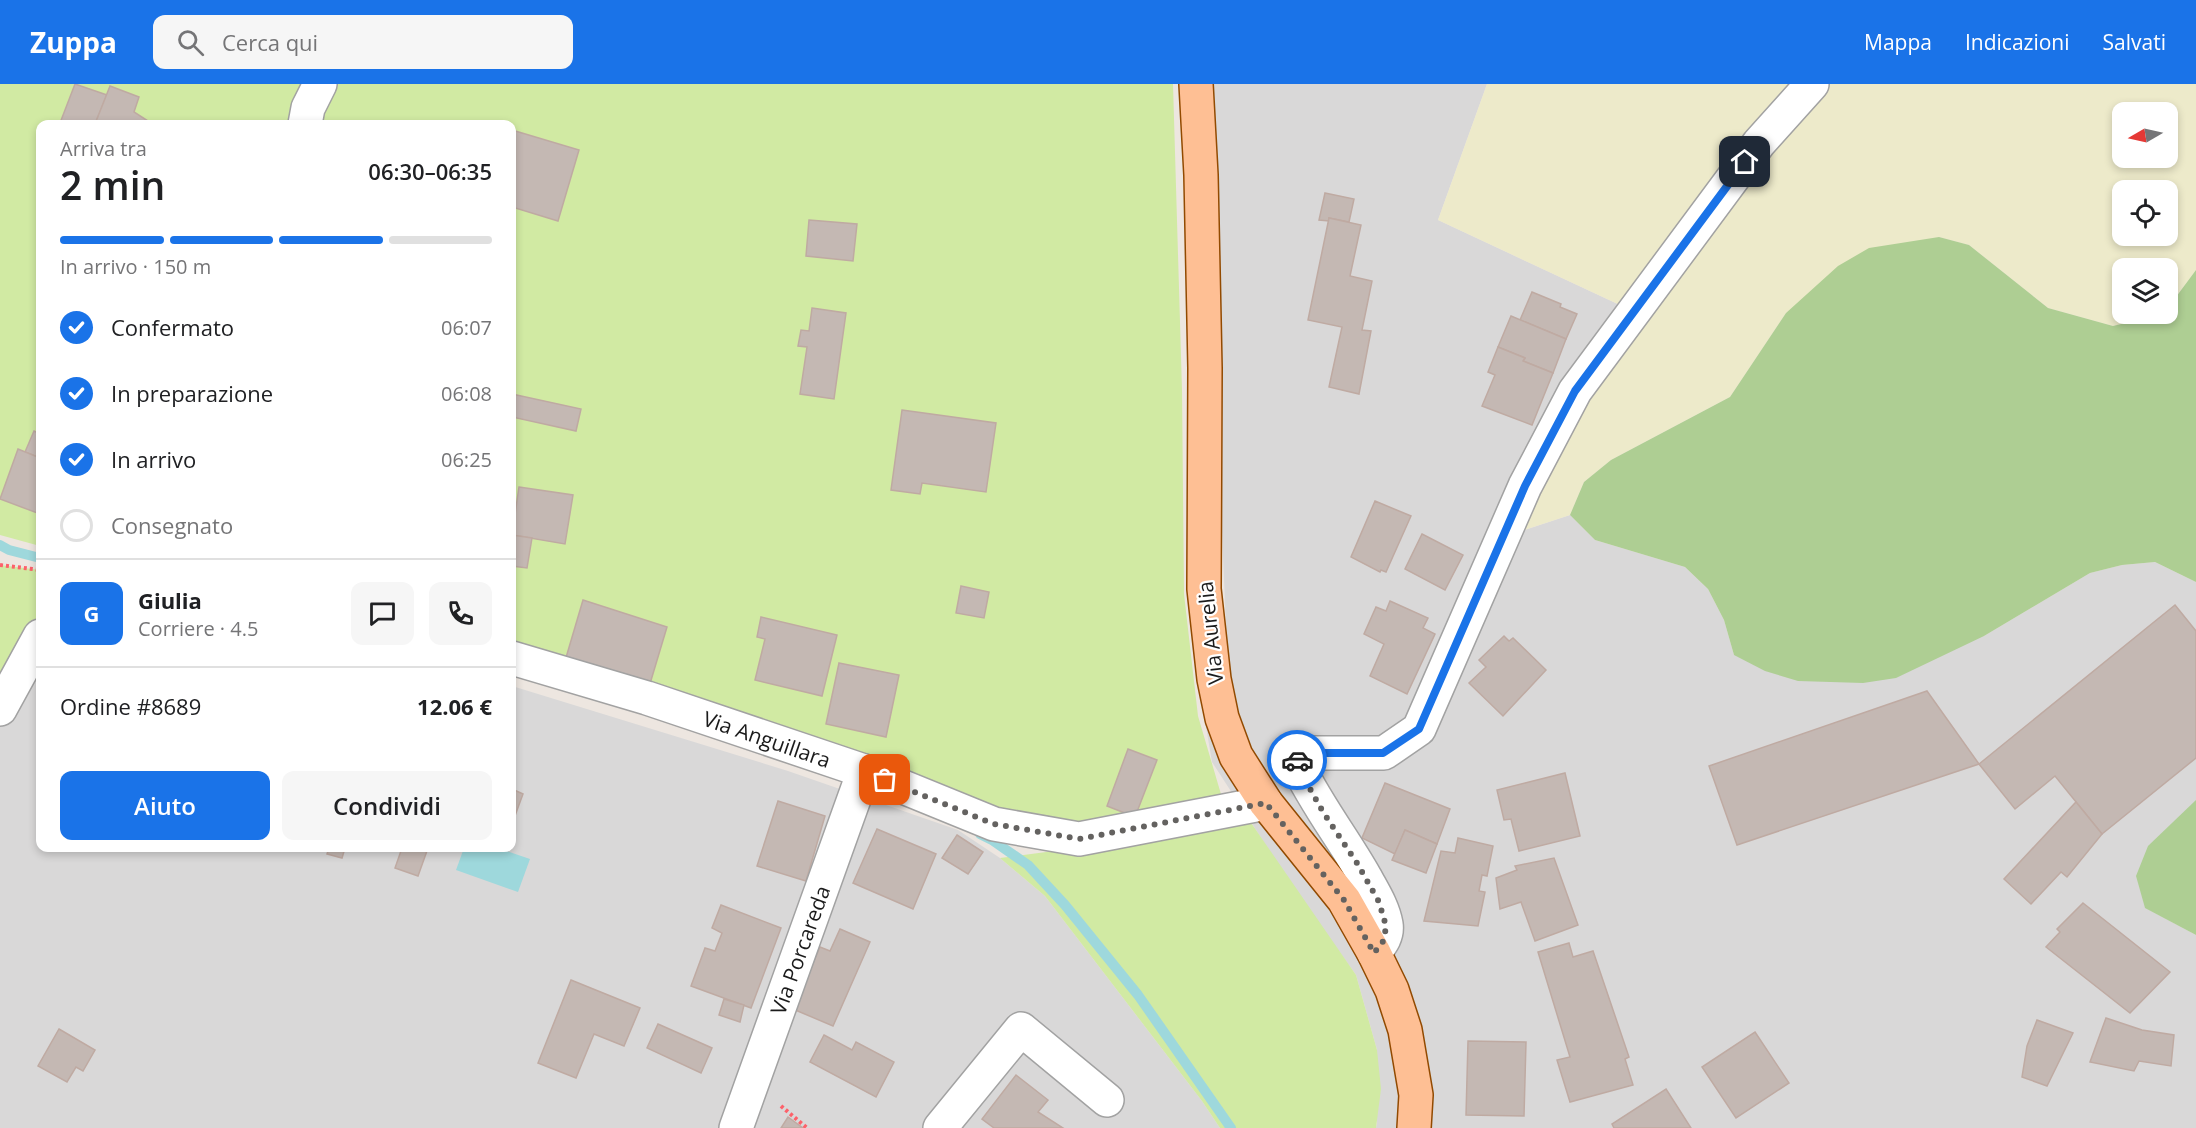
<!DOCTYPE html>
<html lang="it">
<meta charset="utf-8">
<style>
:root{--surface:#fff;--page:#f6f6f6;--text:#202124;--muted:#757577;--line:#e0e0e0;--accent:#1a73e8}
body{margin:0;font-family:"Open Sans",sans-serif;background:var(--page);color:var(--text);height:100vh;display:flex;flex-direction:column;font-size:22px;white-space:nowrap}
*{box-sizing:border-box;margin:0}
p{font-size:20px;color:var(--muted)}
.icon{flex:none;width:33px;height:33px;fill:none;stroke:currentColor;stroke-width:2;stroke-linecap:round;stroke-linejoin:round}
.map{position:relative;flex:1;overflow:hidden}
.panel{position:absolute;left:36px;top:36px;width:480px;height:732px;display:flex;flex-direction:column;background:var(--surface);border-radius:12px;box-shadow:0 3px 9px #0003}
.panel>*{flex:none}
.needle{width:39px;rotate:261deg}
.controls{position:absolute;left:2112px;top:18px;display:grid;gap:12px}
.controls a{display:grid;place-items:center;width:66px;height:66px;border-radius:12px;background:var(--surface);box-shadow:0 3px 9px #0003;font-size:30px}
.pin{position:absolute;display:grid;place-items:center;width:51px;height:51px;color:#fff;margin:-26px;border-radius:12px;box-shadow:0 3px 9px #0006}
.courier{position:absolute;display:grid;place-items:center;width:60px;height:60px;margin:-30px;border:4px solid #1a73e8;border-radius:50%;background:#fff;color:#222;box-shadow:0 2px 8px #0007}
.head em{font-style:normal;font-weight:600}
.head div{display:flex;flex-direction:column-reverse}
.head{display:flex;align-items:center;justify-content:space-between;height:102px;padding:0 24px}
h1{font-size:39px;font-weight:600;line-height:45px}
.bar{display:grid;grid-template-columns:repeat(4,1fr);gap:9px 6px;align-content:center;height:72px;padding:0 24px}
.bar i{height:8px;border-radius:4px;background:var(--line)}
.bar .on{background:var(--accent)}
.bar p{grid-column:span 4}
.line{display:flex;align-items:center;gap:15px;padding:0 24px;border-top:2px solid var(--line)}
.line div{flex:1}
.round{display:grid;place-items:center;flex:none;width:63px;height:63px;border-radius:12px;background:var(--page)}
ol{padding:0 24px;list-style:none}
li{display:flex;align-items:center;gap:18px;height:66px}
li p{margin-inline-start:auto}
li .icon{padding:6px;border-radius:50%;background:var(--accent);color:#fff;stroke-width:4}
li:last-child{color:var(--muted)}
li i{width:33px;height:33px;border:3px solid var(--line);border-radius:50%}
.cta{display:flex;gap:12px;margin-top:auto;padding:12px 24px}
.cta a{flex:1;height:69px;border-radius:12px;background:var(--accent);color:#fff;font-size:24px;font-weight:600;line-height:69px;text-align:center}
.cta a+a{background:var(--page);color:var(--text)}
header{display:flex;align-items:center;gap:36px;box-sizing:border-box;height:84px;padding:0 30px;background:var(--accent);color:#fff}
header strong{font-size:28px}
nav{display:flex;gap:33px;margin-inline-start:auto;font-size:21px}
.search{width:420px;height:54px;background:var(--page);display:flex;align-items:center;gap:15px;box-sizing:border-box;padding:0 21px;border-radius:12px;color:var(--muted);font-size:22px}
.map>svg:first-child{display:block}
.residential{fill:#d9d8d8}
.farmland{fill:#edeaca;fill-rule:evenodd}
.grass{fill:#d1eaa3}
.forest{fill:#aece93}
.water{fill:#9ed8dc}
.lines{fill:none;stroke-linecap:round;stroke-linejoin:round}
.stream{stroke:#9ed8dc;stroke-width:10}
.building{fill:#c4b8b3;stroke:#bfaaa2;stroke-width:1.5}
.minor-casing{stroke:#a2a2a2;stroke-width:36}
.primary-casing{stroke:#924a00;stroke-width:36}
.path{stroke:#fd616a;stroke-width:4;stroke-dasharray:3 3;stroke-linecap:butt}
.minor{stroke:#fff;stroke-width:33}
.primary{stroke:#febf94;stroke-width:33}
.done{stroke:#646260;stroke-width:6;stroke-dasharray:0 10.8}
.route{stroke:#1a73e8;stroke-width:8}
.labels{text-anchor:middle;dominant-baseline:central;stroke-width:4.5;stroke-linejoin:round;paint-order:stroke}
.street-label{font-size:21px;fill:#1b1b1b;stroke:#fff}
</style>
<header>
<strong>Zuppa</strong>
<div class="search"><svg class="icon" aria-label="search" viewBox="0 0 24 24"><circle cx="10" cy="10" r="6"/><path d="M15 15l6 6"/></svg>Cerca qui</div>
<nav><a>Mappa</a><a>Indicazioni</a><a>Salvati</a></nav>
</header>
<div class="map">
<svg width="2196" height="1044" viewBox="0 0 2196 1044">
<rect width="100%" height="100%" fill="#ede6e0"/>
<g class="residential">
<polygon points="1209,0 1487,0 1438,136 1622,222 1510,451 1570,431 1595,456 1685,483 1708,505 1724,536 1734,571 1984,552 2090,489 2122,481 2155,478 2196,498 2196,724 2146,824 2196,851 2196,1044 1376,1044 1377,1039 1377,966 1356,891 1287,794 1212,678 1192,561 1226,543 1213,230"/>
<polygon points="40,552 40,764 512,764 512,602 788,687 958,746 1000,774 1045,812 1202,1017 1220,1044 0,1044 0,625"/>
</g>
<path class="farmland" d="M1487 0H2196V186L2173 217 2168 221V184H2122V230H2153L2145 234 2113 242 2048 224 1969 161 1939 153 1786 229 1730 313 1611 376 1584 398 1570 431 1509 451 1622 222 1438 136ZM2122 28H2168V74H2122ZM2122 106H2168V152H2122Z"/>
<g class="grass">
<polygon points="0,0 1173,0 1182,306 1184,510 1198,632 1223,717 1092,747 1027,740 512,561 512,40 40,40 40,462 0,451"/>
<polygon points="0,481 40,486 40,552 0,625"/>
<polygon points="1245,730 1356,891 1377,966 1381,1005 1376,1044 1220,1044 1202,1017 1045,812 1000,774 1099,761"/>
</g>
<g class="forest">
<polygon points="1939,153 1969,161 2048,224 2113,242 2145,234 2153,230 2168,230 2168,221 2173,217 2196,186 2196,498 2155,478 2122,481 2090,489 1984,552 1896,594 1863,599 1798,597 1765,587 1734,571 1724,536 1708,505 1685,483 1595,456 1570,431 1584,398 1611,376 1730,313 1786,229 1838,182 1869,164"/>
<polygon points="2196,716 2196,851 2145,824 2136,792 2148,762"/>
</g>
<polygon class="water" points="464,764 498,764 530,775 518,808 456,786"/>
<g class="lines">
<g class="stream">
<polyline points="0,461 9,466 40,474"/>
<polyline points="980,750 992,756 1028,781 1065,821 1138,911 1231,1044"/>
</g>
</g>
<g class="building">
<polygon points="75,0 107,11 95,40 60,39"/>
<polygon points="110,2 139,13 134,28 148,37 146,40 95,40"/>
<polygon points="512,46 579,66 558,137 512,123"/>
<polygon points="1325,109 1354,115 1349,138 1329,134 1329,137 1319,136"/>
<polygon points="1329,134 1361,141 1350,192 1372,197 1362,246 1371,247 1359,310 1329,303 1342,243 1308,236"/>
<polygon points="809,136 857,140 853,177 806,172"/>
<polygon points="1532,208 1561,220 1560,223 1577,230 1566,255 1520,236"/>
<polygon points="812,224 846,229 834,315 800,310 807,263 798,262 801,246 809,247"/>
<polygon points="1511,232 1566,255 1553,289 1523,277 1525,274 1498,263"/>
<polygon points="1498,263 1525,274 1523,277 1553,289 1532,341 1482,322 1495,291 1488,288"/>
<polygon points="512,310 581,325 576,347 512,333"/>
<polygon points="902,326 996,339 986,408 922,399 920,410 891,406"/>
<polygon points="34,347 40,350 40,374 25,368"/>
<polygon points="18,365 40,374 40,430 0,415"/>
<polygon points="519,403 573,411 565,460 512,451"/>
<polygon points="1375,417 1411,432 1386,488 1381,486 1380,488 1351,473"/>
<polygon points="1422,450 1463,471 1445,506 1405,485"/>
<polygon points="512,451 532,454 527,484 512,482"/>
<polygon points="961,502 989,508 984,534 956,529"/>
<polygon points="583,516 667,543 649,603 565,577"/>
<polygon points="1390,517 1428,534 1423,544 1435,550 1407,610 1370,592 1384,560 1364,550 1376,523 1386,527"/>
<polygon points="2175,521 2196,547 2196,674 2102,750 2055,692 2015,725 1979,680"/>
<polygon points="761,533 837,551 822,612 755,596 765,555 757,553"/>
<polygon points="1504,552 1509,557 1513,554 1546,586 1503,632 1469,599 1486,583 1479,576"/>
<polygon points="839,579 899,591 886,653 826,640"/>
<polygon points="1927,607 1979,680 1737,761 1709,682"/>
<polygon points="1128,665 1157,676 1135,733 1107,722"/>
<polygon points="1565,689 1580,752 1519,767 1511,735 1504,736 1497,706"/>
<polygon points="1385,699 1450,725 1437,760 1405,746 1395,770 1362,754"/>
<polygon points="512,705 523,710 512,740"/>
<polygon points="778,717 825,732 806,797 757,782"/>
<polygon points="2076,718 2102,750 2067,793 2061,788 2031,820 2004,795"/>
<polygon points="877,745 936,770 913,825 853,799"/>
<polygon points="1405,746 1437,760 1426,789 1392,776"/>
<polygon points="957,751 983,768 968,790 942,774"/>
<polygon points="1458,754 1493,762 1487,792 1482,791 1479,807 1485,808 1478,842 1424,837 1441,767 1455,769"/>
<polygon points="329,764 345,764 342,774 327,770"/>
<polygon points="402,764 428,764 418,792 395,784"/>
<polygon points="1554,774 1578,841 1535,857 1521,818 1500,825 1496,794 1517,786 1515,782"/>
<polygon points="2083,819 2170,888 2130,929 2046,863 2060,848 2057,845"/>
<polygon points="721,821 781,844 751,924 691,902 705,864 715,867 722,849 712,844"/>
<polygon points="840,845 870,858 833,942 793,925 820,863 830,867"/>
<polygon points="1569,859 1573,873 1593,867 1629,973 1625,975 1633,1001 1570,1018 1557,976 1570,973 1538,868"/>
<polygon points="571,896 640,924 624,962 594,950 576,994 538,979"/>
<polygon points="724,915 744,921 740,938 719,931"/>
<polygon points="2106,934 2142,946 2174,951 2171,982 2139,977 2134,987 2090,978"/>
<polygon points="2037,936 2073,949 2047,1002 2022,993 2027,962"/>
<polygon points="658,940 712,964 701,989 647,964"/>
<polygon points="59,945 95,966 83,987 76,983 67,998 38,982"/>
<polygon points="1755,948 1789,999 1736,1034 1702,983"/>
<polygon points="824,951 852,966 856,958 894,978 876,1013 810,978"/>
<polygon points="1468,957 1526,958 1524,1032 1466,1031"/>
<polygon points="1016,991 1048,1016 1038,1028 1063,1044 994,1044 982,1035"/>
<polygon points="1666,1005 1691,1044 1614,1044 1612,1040"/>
<polygon points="788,1033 803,1044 781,1044"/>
</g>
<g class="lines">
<defs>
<g id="minor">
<polyline points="305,40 308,24 320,0"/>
<polyline points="512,574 647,614 864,687 994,740 1079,755 1266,719"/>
<polyline points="0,625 40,552"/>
<path d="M1374 869C1381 860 1388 852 1386 840 1383 823 1373 808 1365 793 1343 754 1315 719 1296 678L1301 669H1384L1419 645 1525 402 1575 307 1759 59 1812 0"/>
<polyline points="736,1044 864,687"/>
<polyline points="940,1044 1021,945 1107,1016"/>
</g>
<polyline id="primary" points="1196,0 1201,91 1205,284 1204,505 1214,595 1222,634 1236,672 1266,719 1344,816 1374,869 1392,906 1405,946 1416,1011 1414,1044"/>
</defs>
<use href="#minor" class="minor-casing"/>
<use href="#primary" class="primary-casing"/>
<g class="path">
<polyline points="0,481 40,486"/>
<polyline points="781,1022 807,1044"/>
</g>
<use href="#minor" class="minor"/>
<use href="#primary" class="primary"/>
</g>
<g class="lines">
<polyline class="done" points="885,696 994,740 1079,755 1266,719 1344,816 1374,869 1384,856 1386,842 1379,818 1357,779 1323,728 1304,694 1297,676"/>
<polyline class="route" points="1297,676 1301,669 1383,669 1419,645 1525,402 1575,307 1745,78"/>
</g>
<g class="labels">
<g class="street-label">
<text transform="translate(1210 549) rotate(-96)">Via Aurelia</text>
<text transform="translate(767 655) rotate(19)">Via Anguillara</text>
<text transform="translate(800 866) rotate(-70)">Via Porcareda</text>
</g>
</g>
</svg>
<div class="controls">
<a><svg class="needle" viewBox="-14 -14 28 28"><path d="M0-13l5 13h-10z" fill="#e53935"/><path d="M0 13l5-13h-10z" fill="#757577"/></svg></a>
<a><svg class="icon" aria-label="locate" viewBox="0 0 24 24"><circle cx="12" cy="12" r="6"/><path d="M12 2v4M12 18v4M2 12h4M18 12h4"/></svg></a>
<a><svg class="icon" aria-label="layers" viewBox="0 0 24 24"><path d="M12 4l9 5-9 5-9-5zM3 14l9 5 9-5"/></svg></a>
</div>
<div class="pin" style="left:885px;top:696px;background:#ea580c"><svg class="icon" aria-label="bag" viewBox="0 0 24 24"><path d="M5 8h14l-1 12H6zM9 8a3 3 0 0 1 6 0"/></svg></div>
<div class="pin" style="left:1745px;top:78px;background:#1f2937"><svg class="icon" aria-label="home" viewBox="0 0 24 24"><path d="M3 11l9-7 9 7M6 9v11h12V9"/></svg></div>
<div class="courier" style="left:1297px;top:676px"><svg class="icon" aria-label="car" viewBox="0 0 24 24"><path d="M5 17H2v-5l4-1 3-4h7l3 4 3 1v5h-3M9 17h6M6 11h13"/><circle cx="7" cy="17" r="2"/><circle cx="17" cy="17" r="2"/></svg></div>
<section class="panel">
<div class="head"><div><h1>2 min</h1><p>Arriva tra</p></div><em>06:30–06:35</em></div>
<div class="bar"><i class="on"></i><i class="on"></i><i class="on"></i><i></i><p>In arrivo · 150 m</p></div>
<ol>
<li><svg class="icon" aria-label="check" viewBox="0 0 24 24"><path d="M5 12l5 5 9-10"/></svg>Confermato<p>06:07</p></li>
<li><svg class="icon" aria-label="check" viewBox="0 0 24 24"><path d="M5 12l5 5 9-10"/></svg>In preparazione<p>06:08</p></li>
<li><svg class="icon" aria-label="check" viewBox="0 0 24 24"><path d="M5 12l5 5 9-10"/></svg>In arrivo<p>06:25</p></li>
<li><i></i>Consegnato</li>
</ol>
<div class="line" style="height:108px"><b class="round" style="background:var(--accent);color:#fff">G</b><div><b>Giulia</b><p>Corriere · 4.5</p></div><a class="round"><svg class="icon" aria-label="chat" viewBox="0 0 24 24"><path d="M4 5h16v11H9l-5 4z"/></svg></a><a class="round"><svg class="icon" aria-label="phone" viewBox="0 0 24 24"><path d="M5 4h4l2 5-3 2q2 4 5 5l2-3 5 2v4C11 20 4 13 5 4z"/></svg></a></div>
<div class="line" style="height:78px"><div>Ordine #8689</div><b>12.06 €</b></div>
<div class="cta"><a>Aiuto</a><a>Condividi</a></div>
</section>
</div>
